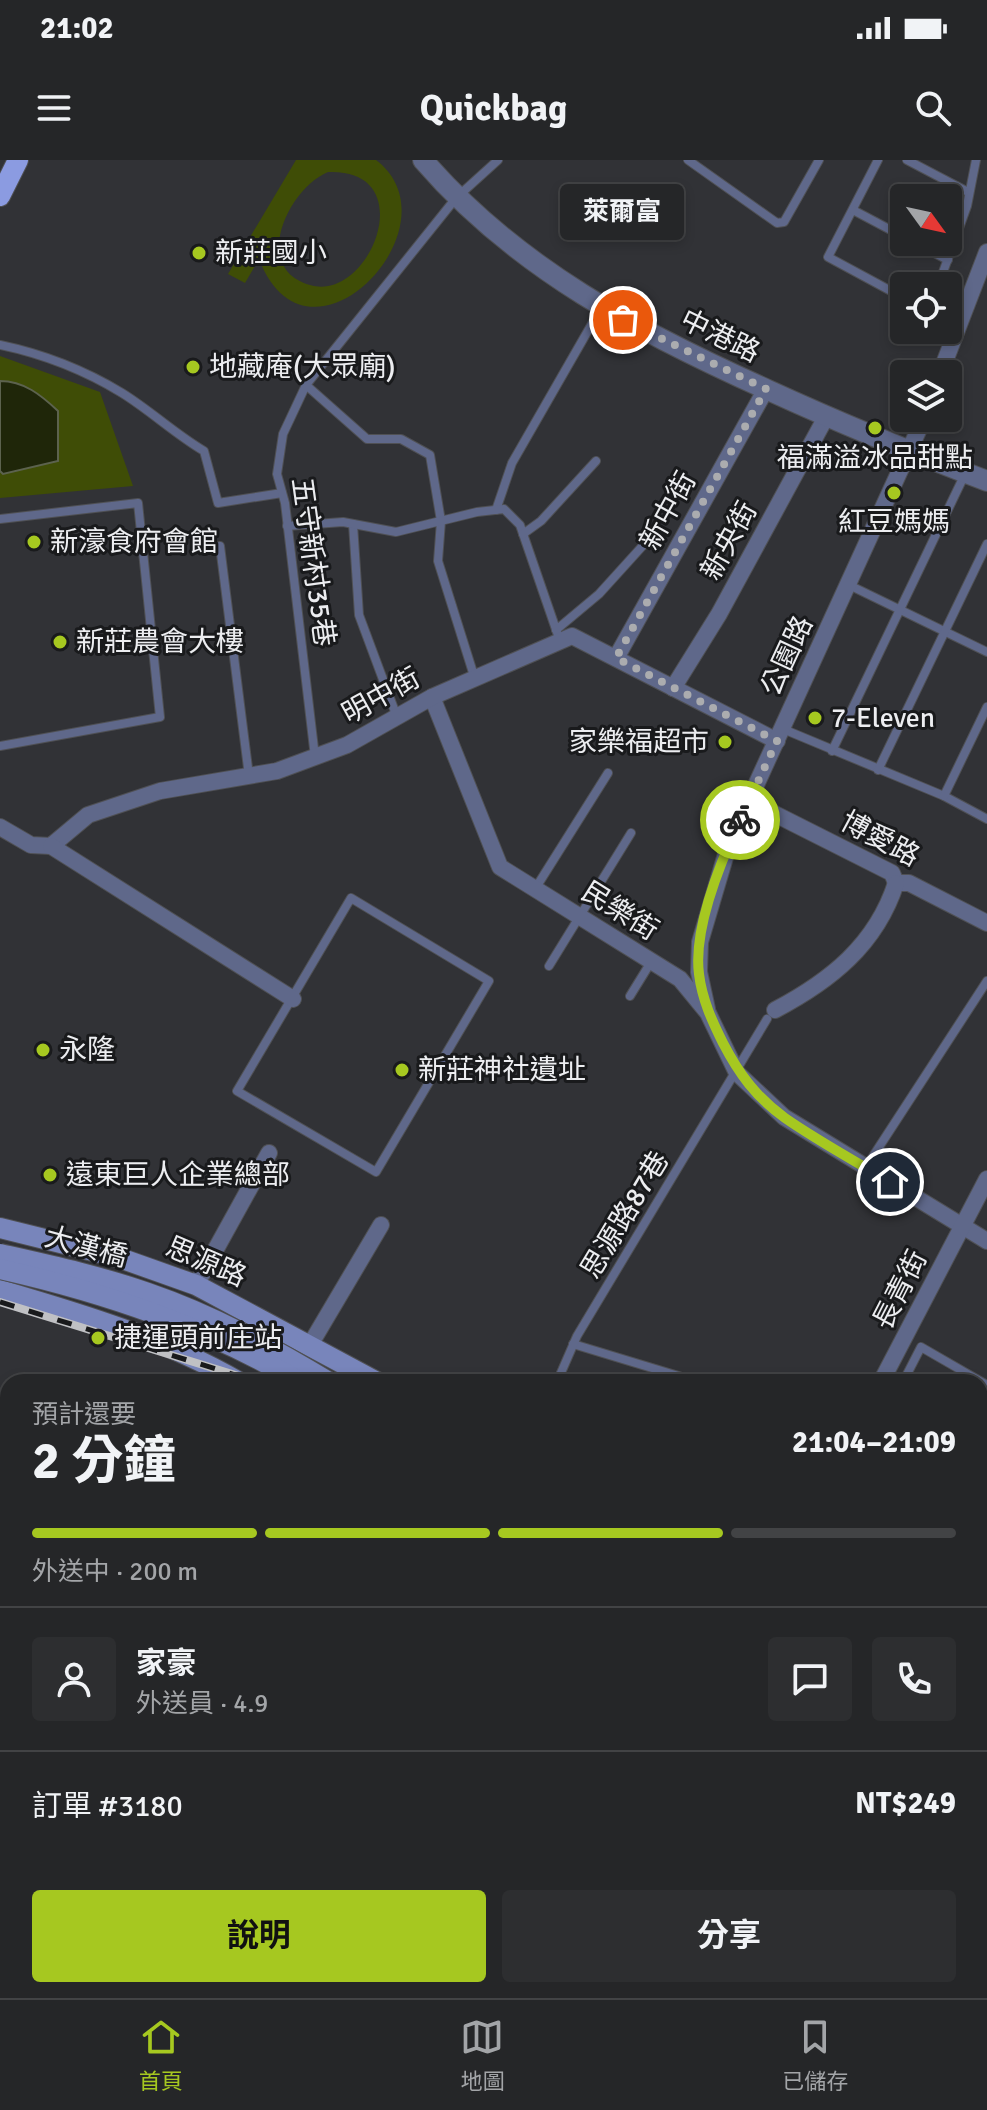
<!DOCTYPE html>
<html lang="zh-TW">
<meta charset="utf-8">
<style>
:root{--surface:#252628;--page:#2d2e30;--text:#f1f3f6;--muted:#a3a5a8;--line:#424345;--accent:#a6c820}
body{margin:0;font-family:Signika,"Noto Sans TC",sans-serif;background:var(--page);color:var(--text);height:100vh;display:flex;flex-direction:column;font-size:30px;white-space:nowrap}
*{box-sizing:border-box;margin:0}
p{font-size:26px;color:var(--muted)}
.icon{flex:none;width:44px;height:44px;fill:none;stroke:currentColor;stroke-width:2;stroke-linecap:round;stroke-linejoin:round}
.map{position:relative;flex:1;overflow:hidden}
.panel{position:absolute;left:0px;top:1214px;width:988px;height:624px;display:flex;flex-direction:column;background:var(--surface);border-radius:24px 24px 0 0;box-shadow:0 4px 12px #0003,0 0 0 2px var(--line)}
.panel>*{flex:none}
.needle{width:52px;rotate:123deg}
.controls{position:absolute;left:890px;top:24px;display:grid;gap:16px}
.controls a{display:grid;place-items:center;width:72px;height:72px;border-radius:8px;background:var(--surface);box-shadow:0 4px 12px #0003,0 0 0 2px var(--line);font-size:40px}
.pin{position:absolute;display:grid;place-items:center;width:68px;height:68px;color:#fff;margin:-34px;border:4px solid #fff;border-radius:50%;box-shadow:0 2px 8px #0007}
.courier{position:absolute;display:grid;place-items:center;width:80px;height:80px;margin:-40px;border:6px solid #a6c820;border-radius:50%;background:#fff;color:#222;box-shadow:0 2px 10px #0007}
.bubble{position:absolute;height:56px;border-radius:8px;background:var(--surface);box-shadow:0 4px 12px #0003,0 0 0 2px var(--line);font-size:26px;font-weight:700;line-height:56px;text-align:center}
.overview em{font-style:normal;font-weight:700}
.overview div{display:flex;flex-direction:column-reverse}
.overview{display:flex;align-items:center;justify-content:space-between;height:136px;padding:0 32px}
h1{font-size:52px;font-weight:700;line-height:60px}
.bar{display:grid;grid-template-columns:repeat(4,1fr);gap:12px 8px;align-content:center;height:96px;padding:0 32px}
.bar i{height:10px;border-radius:6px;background:var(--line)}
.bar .selected{background:var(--accent)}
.bar p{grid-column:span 4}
.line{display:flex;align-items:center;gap:20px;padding:0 32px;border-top:2px solid var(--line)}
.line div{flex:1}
.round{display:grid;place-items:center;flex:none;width:84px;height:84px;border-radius:8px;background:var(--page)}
.button{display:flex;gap:16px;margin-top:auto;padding:16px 32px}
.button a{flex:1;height:92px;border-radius:8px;background:var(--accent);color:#111;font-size:32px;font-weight:700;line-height:92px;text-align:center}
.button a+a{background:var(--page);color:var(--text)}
.status{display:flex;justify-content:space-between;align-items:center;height:56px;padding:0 40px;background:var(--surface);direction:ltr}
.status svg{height:22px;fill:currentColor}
header{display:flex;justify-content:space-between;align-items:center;height:104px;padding:0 32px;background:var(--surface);font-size:36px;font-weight:700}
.tab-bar{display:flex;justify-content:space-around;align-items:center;height:112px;border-top:2px solid var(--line);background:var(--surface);font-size:22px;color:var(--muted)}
.tab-bar a{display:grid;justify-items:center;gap:4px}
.tab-bar .selected{color:var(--accent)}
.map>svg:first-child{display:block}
.green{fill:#3f4d06;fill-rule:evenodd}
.water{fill:#1f2609;stroke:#5c624e;stroke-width:2}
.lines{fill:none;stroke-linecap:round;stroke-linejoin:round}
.service-casing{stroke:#4f5054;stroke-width:10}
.minor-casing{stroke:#4f5054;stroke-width:18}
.tertiary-casing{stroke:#4f5054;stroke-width:22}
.secondary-casing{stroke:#4f5054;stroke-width:22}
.primary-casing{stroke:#4f5054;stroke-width:22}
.service{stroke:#5f688a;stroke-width:8}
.minor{stroke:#5f688a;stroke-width:16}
.tertiary{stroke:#5f688a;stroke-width:20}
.secondary{stroke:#7885bb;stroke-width:20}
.primary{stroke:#8b9be1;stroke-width:20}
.rail-casing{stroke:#c0c1c4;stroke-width:8}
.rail{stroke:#191a1c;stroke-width:5;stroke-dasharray:15;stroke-linecap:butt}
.secondary-bridge-casing{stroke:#4f5054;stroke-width:22;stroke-linecap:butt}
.secondary-bridge{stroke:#7885bb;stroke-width:20}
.done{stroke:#abacaf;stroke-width:8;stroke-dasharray:0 14.4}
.route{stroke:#a6c820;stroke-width:10}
.poi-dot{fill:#a6c820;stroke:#191a1c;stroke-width:3}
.labels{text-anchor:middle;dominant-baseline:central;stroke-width:6;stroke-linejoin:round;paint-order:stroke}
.poi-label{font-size:28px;fill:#ecedf0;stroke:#191a1c;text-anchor:start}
.street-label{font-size:28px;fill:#ecedf0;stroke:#191a1c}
</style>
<div class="status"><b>21:02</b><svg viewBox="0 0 49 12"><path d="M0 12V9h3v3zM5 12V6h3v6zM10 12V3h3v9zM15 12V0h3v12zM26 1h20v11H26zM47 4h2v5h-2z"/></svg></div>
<header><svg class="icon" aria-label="menu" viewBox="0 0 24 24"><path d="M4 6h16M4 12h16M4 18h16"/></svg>Quickbag<svg class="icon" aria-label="search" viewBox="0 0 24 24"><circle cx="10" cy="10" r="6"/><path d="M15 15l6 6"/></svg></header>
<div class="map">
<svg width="987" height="1838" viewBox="0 0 987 1838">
<rect width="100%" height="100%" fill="#313236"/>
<g class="green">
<path d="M296 0H376C462 65 308 227 259 99L245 123 228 114ZM328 12C423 8 370 143 310 125 250 108 289 28 328 12Z"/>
<polygon points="0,196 100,232 133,326 0,338"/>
</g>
<path class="water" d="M0 221C24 221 41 235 58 251V301L3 314 0 311Z"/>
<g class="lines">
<defs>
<g id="service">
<polyline points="688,0 777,63 784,62 819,0"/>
<polyline points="878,0 828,97 904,138"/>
<polyline points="907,0 968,32"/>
<polyline points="853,50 904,77"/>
<polyline points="913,82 948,100"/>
<polyline points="938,126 967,46 976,0"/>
<path d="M0 185C43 194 84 210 122 233 151 251 175 274 204 291L218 343 282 333"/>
<polyline points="306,225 367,279 401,279 430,295 441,361 438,401 475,519"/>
<polyline points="496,350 512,303 601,148"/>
<polyline points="0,359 138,343 160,557 0,586"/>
<polyline points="353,364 359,455 397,557"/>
<polyline points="287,366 343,362 396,372 477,352 504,349 520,365 560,481"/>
<polyline points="523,374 541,361 596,301"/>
<polyline points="220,386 249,616"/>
<polyline points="849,425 987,492"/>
<polyline points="556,470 599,434 657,370"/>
<polyline points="783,569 944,636 987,659"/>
<polyline points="832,591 965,314"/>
<polyline points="315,597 285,343 277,314 283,274 306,225 456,38 498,0"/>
<polyline points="878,610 987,384"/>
<polyline points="944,636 987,547"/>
<polyline points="535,729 608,613"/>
<polygon points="351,738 489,821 376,1012 237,931"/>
<polyline points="549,806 631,673"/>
<polyline points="630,836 651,802"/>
<polyline points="866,1007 987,821"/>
<polyline points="573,1184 695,1221"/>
<polyline points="557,1222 577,1176 767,859"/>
<polyline points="903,1222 921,1187 987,1225"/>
<polyline points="980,1445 987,1433"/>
<polyline points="980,1473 987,1477"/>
</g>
<g id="minor">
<polyline points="940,214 987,92"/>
<polyline points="616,498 766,229"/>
<polyline points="673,528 719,454 826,257"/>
<polyline points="432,537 500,707 680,819 708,853 737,913 784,957 987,1081"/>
<polyline points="749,641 892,713 896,723 909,723 987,763"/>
<polyline points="0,667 31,685 51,686 88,655 160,631 277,611 347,585 432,537 572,476 777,581"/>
<polyline points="51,686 293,839"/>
<polyline points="707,849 699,812 700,782 729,684 924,258"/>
<path d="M775 850C830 821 876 785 896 723"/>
<polyline points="196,1125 269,993"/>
<polyline points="310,1185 381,1065"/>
<polyline points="881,1222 987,1019"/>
<polyline points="0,1488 8,1489"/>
<polyline points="980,1795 987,1800"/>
<polyline points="818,1838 823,1830"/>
<polyline points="978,1838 987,1822"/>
</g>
<path id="tertiary" d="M423 0C517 109 639 172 768 230 840 263 913 293 987 321"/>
<g id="secondary">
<polyline points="0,1068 117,1097 196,1125 377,1222"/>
<path d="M0 1130C82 1154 165 1179 239 1222"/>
<polyline points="980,1581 987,1585"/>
<polyline points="980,1616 987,1621"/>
<polyline points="980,1672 987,1676"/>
</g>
<polyline id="primary" points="0,36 18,0"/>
</defs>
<use href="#service" class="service-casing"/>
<use href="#minor" class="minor-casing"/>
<use href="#tertiary" class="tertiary-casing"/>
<use href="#secondary" class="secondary-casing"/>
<use href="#primary" class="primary-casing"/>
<use href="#service" class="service"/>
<use href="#minor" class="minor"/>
<use href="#tertiary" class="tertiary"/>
<use href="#secondary" class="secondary"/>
<use href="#primary" class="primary"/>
<defs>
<g id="rail">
<polyline points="0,1142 258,1222"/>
<polyline points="980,1647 987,1652"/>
</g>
</defs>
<use href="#rail" class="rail-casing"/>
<use href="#rail" class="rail"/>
<defs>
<g id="secondary-bridge">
<path d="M0 1094C49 1105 100 1116 148 1133 212 1155 271 1187 329 1222"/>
<path d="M0 1109C107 1133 206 1167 300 1222"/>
</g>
</defs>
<use href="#secondary-bridge" class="secondary-bridge-casing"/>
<use href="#secondary-bridge" class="secondary-bridge"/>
</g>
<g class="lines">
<polyline class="done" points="623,160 766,229 616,498 777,581 740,660"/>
<path class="route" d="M740 660C721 701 693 768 699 814 702 839 712 861 723 883 739 914 756 937 785 958 818 981 855 1001 890 1022"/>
</g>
<g class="poi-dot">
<circle cx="199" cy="93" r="8"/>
<circle cx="193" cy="207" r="8"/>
<circle cx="875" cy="268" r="8"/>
<circle cx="894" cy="333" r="8"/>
<circle cx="34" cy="382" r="8"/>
<circle cx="60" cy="482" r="8"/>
<circle cx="815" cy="558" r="8"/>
<circle cx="725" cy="582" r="8"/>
<circle cx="43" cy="890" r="8"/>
<circle cx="402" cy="910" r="8"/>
<circle cx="50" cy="1015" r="8"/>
<circle cx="98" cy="1178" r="8"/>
</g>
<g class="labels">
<g class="poi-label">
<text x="215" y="93">新莊國小</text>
<text x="209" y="207">地藏庵(大眾廟)</text>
<text x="875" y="298" text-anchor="middle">福滿溢冰品甜點</text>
<text x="894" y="362" text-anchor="middle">紅豆媽媽</text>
<text x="50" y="382">新濠食府會館</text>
<text x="76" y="482">新莊農會大樓</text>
<text x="831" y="558">7-Eleven</text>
<text x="709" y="582" text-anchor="end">家樂福超市</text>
<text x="59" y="890">永隆</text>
<text x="418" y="910">新莊神社遺址</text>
<text x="66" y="1015">遠東巨人企業總部</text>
<text x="114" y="1178">捷運頭前庄站</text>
</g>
<g class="street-label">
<text transform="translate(720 176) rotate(26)">中港路</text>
<text transform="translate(668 351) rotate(-61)">新中街</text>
<text transform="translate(729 381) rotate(-61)">新央街</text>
<text transform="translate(313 402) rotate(82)">五守新村35巷</text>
<text transform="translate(787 496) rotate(-65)">公園路</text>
<text transform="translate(381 536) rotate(-29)">明中街</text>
<text transform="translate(880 679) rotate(28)">博愛路</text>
<text transform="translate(620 751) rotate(32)">民樂街</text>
<text transform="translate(625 1055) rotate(-59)">思源路87巷</text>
<text transform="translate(86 1087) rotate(15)">大漢橋</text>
<text transform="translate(206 1102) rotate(23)">思源路</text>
<text transform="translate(900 1130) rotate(-63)">長青街</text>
</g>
</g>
</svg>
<div class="controls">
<a><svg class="needle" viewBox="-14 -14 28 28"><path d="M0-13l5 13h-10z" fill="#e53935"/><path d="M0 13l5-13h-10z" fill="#a3a5a8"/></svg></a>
<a><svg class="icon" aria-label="locate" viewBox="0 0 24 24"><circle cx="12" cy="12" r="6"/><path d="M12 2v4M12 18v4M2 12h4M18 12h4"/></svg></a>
<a><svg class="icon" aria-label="layers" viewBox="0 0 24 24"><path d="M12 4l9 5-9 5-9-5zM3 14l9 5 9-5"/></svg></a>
</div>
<div class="pin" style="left:623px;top:160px;background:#ea580c"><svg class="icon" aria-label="bag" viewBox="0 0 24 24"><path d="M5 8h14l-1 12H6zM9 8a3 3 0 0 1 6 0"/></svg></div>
<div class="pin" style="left:890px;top:1022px;background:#1f2937"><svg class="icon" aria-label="home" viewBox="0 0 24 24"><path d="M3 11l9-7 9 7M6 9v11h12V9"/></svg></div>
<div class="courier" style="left:740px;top:660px"><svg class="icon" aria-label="bike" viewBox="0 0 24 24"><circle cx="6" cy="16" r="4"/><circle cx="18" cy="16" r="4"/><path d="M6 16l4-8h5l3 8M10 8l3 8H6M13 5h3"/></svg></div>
<div class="bubble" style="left:560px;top:24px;width:124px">萊爾富</div>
<section class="panel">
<div class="overview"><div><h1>2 分鐘</h1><p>預計還要</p></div><em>21:04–21:09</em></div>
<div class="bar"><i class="selected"></i><i class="selected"></i><i class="selected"></i><i></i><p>外送中 · 200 m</p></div>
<div class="line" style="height:144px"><a class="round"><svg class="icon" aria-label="person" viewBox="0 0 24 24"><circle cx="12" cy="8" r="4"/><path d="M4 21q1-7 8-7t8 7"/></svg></a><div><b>家豪</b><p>外送員 · 4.9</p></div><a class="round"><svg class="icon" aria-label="chat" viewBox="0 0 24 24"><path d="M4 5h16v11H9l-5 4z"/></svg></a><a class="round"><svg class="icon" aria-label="phone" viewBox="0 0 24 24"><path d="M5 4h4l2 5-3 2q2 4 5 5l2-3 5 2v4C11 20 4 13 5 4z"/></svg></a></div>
<div class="line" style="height:104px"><div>訂單 #3180</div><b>NT$249</b></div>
<div class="button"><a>說明</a><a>分享</a></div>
</section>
</div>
<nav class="tab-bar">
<a class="selected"><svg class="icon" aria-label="home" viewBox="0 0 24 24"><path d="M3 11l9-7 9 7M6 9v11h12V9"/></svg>首頁</a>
<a><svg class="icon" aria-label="map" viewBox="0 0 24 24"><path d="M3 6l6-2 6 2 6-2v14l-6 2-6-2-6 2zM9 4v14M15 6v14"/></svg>地圖</a>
<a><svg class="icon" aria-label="saved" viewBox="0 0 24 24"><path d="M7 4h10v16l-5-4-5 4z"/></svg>已儲存</a>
</nav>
